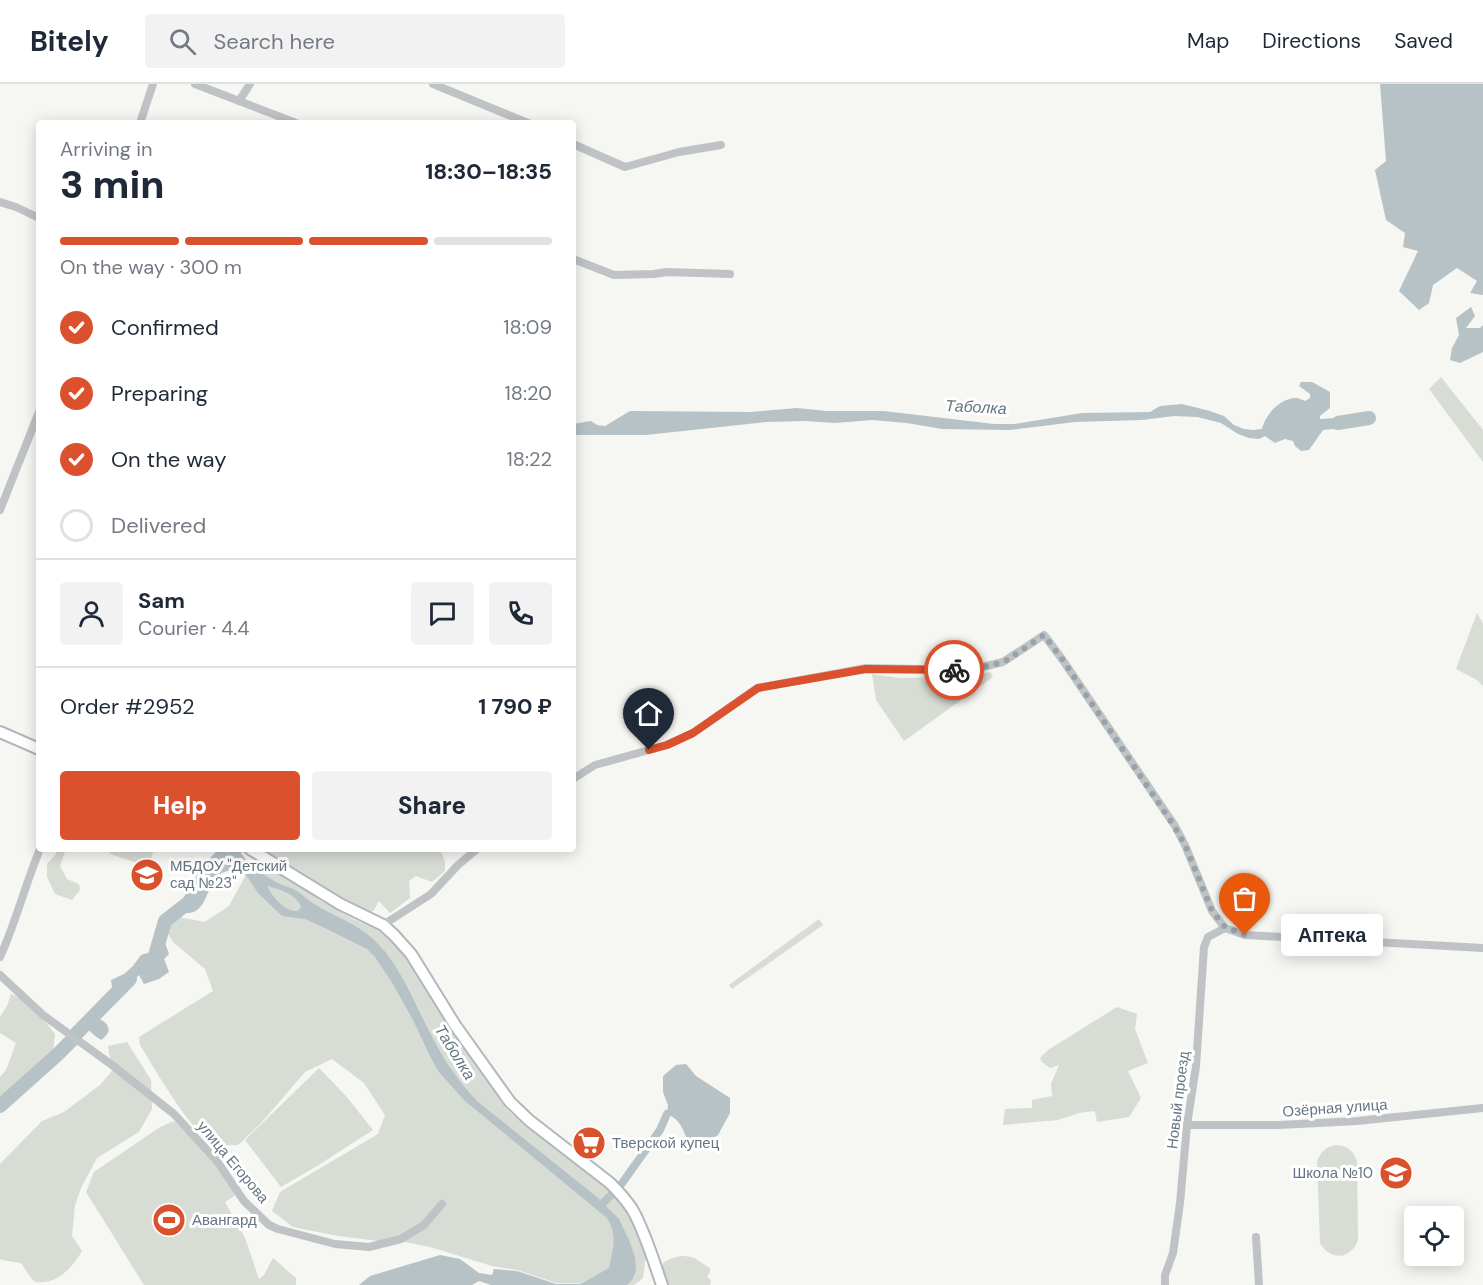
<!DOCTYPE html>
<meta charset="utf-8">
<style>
:root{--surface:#fff;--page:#f2f2f3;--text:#1f2937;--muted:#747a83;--line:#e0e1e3;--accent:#db502d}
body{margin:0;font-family:"DM Sans",sans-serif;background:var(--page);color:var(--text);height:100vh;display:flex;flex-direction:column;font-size:22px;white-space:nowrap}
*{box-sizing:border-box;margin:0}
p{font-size:20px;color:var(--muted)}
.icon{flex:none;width:33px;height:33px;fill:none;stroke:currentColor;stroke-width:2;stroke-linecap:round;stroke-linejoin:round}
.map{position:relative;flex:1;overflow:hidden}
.details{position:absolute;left:36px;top:36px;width:540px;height:732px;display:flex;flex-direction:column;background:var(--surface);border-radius:6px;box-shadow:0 3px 15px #0003}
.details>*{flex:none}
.tools{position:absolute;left:1404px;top:1122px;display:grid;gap:12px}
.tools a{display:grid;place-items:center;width:60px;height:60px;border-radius:6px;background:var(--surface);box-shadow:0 3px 15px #0003;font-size:30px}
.pin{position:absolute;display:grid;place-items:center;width:51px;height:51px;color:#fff;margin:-62px -26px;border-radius:50% 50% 50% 0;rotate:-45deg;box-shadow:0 0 6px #0007}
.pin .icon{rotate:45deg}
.courier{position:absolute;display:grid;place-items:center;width:60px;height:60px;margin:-30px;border:4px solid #db502d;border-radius:50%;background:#fff;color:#222;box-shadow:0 2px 8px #0007}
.bubble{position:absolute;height:42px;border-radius:6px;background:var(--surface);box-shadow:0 3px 15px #0003;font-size:20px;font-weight:800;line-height:42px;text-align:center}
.overview em{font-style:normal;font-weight:800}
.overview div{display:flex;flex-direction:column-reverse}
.overview{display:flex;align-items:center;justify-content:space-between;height:102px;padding:0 24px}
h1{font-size:39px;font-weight:800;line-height:45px}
.bar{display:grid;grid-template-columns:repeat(4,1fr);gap:9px 6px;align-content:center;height:72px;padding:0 24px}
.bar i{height:8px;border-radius:4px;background:var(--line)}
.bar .selected{background:var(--accent)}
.bar p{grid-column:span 4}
.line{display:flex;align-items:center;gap:15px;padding:0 24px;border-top:2px solid var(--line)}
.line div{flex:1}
.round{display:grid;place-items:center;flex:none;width:63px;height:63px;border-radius:6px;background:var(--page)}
ol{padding:0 24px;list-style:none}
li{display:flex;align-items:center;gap:18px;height:66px}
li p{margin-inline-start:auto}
li .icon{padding:6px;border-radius:50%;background:var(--accent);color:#fff;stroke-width:4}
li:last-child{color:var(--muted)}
li i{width:33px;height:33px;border:3px solid var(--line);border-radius:50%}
.button{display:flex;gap:12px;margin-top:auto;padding:12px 24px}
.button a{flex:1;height:69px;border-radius:6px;background:var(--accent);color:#fff;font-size:24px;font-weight:800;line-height:69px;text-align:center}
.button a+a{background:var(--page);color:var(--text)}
header{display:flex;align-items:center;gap:36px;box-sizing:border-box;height:84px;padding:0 30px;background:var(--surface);border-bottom:2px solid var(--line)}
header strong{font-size:28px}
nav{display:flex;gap:33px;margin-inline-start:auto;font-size:21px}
.search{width:420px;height:54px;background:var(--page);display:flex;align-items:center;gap:15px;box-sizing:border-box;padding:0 21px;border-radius:6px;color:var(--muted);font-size:22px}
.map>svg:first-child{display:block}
.green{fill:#d7dcd4}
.water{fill:#b6c2c6;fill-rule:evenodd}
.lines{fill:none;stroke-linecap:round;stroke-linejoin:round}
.canal{stroke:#b6c2c6;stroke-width:8}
.river{stroke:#b6c2c6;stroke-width:14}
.secondary-casing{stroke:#b1b7bb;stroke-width:14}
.street{stroke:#bfc3c6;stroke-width:8}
.secondary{stroke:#fff;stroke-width:10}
.done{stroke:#98a3a9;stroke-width:6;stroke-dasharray:0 10.8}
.route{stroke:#db502d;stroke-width:8}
.labels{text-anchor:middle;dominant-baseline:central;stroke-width:6;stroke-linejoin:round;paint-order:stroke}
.poi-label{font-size:15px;fill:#667682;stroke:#fff;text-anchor:start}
.street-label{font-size:15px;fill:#667682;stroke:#fff}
.water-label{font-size:16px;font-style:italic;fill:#62787f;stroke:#fff}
</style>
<header>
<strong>Bitely</strong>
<div class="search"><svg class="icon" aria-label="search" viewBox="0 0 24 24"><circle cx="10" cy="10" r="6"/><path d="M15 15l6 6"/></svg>Search here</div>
<nav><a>Map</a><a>Directions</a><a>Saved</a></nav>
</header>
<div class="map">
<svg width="1483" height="1201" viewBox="0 0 1483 1201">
<rect width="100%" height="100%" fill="#f6f6f2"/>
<g class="green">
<polygon points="1441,293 1483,346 1483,378 1429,305"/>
<polygon points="1477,529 1483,540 1483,602 1477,596 1456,585"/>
<polygon points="990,588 993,593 904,657 876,616 872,590 899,594 975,592"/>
<polygon points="58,765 66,765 60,782 67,795 79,800 80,806 72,816 55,810 47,793 47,780 56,770"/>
<polygon points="104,765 154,765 151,775 140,780 113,771"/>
<polygon points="261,765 440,765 445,777 445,787 432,798 416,792 409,797 410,814 390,829 379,817 374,826 369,830 262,768"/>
<path d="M254 776 290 796 321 817 353 835 376 845 395 860 411 881 451 944 508 1027 592 1091 621 1117 636 1146 646 1170 643 1194 634 1201 556 1199 517 1186 492 1182 430 1163 405 1158 378 1157 338 1152 293 1143 272 1127 280 1108 378 1050 385 1031 364 999 332 975 305 988 262 1038 238 1061C230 1061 221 1062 214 1059 193 1052 153 982 140 961L139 953 213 907 205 885 173 858 165 844 178 833 205 838 229 822Z"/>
<polygon points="819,835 823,841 732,905 729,901"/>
<path d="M11 910C30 917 43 935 55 950L53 968 0 1015V993L6 986 16 959 0 949V933L7 922Z"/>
<polygon points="1117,923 1137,930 1135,945 1148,979 1128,987 1141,1014 1129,1033 1097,1038 1095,1027 1079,1029 1058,1036 1003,1041 1005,1025 1032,1024 1032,1016 1052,1012 1051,1000 1059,981 1050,984 1042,978 1040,974 1048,966"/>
<path d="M127 958 151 996 152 1025 139 1048 97 1074 82 1102 75 1121 72 1152 82 1167C73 1183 57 1201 36 1198 30 1195 25 1184 21 1179L2 1176 0 1175V1080L42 1037 64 1028 100 1001 112 987 108 962Z"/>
<polygon points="319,984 346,1012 373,1046 317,1082 281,1103 245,1056"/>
<polygon points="174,1037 205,1064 236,1111 225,1118 245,1154 259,1195 264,1191 273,1174 296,1194 296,1201 144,1201 86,1108 94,1088 160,1043"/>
<path d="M1337 1061C1348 1062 1353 1067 1357 1077L1358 1156C1351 1176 1330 1177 1320 1159L1317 1077C1321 1067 1327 1062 1337 1061Z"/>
<path d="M680 1172C697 1172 696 1176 710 1184V1188L707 1193 711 1196 710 1201H667C658 1181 658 1178 680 1172Z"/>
</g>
<g class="water">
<polygon points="1380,0 1483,0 1483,211 1470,209 1477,197 1457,184 1433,201 1429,219 1419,226 1399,207 1418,167 1403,163 1405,149 1386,136 1375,86 1386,77"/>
<polygon points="1471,223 1475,232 1466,244 1480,244 1483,241 1483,268 1460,279 1450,276 1452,264 1459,251 1456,234"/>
<path d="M1301 298H1312L1330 308V324L1320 332V335L1354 333 1355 343 1323 346 1309 366 1301 367 1295 362 1293 357 1285 355 1275 359 1265 352 1259 355 1249 354 1238 350 1221 339 1197 333 1174 332 1142 336 1075 338 1010 346 942 345 907 339 872 336 835 339 805 337 766 338 646 351H573V340L591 337 597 341 605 342 630 327 751 328 797 324 827 327H884L994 340H1014L1082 329 1150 328 1160 322 1182 320 1210 327 1224 332 1234 341 1244 345 1253 346 1262 345C1265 331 1280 314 1296 314 1299 314 1302 316 1305 317L1310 314V310L1299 302Z"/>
<path d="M219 765H246L241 769C249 781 263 791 276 798 283 802 290 803 297 807 303 811 309 817 316 821 332 831 352 838 367 850 400 875 415 923 435 958 446 980 461 1000 478 1018L597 1113 619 1135 629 1156 635 1173 636 1187 632 1196 627 1201H491L479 1197 472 1201H359L370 1192 440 1171 460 1175 479 1189 492 1191 494 1185 517 1187 556 1200H581L609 1184C613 1164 618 1152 607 1134L465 1017 438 987 429 970 414 938 393 900 375 873 367 865 323 843 305 835 282 832 258 809 249 795 241 786C235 786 228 786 222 789 205 798 209 831 185 829L180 820 202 782ZM267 802C279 805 297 810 301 823L298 827C284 828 273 813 267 802Z"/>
<polygon points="162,851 169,870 164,875 169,888 159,895 144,900 139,891 125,905 118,908 112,903 111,896 124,890 133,882 141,871 154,867 158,852"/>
<path d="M90 931C103 935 118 944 101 956 93 951 87 946 85 936Z"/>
<path d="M686 980 696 992 730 1014V1029L718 1051 709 1057 689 1059C682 1045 682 1037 667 1030L668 1021 663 1008V992L676 981Z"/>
</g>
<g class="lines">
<g class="canal">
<polyline points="620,1102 660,1046 667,1030"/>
<polyline points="603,1119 612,1110"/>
</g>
<g class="river">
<polyline points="1338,339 1369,334"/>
<polyline points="156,868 165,837 193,815 194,813"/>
<polyline points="76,950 130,895"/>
<polyline points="0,1022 57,971 72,956"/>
</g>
<defs>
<g id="secondary">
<polyline points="0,648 39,665"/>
<path d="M250 765 340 820 383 841 394 851 411 870 455 941 510 1018 530 1037 610 1099C618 1107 626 1116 632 1125 644 1145 654 1178 662 1201"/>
</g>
</defs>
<use href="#secondary" class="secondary-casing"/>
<g class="street">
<polyline points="195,0 296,39"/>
<polyline points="433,0 528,39"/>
<polyline points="239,17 250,0"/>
<polyline points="140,39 153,0"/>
<polyline points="573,60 625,83 679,68 721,61"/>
<polyline points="0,118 16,123 39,134"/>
<polyline points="573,175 614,191 654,190 667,188 730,190"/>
<polyline points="0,426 39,328"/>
<polyline points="573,695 595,681 667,661 693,649 757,604 866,584 970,586 1003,578 1044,551 1062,575 1175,742 1185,761 1212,827 1225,844"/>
<polyline points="383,841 431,810 458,781 477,765"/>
<polyline points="1225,844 1245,851 1483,864"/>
<path d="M0 873C16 838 25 801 40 765"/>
<polyline points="0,891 43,931 112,981 174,1030 217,1077 244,1117 269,1141 278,1145 335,1160 369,1163 401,1155 424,1141 442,1120"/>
<polyline points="1187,1041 1279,1041 1357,1037 1483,1024"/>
<polyline points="1256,1153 1259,1201"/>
<polyline points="1165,1201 1165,1191 1173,1169 1180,1119 1187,1041 1196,982 1204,863 1208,853 1225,844"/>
</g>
<use href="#secondary" class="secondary"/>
</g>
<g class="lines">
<polyline class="done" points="954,586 970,586 1004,578 1044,551 1062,575 1174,742 1185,761 1212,827 1225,843 1245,851"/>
<polyline class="route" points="649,666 667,661 693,649 758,604 866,585 954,586"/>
</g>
<defs>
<symbol id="school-disc" viewBox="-11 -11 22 22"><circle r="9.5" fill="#db502d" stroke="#fff"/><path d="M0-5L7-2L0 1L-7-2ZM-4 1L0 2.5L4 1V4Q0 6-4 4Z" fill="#fff"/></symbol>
<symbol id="supermarket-disc" viewBox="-11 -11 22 22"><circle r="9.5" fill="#db502d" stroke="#fff"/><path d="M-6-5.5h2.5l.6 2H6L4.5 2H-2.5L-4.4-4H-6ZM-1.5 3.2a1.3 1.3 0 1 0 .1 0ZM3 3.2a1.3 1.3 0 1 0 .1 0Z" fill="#fff"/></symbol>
<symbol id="stadium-disc" viewBox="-11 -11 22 22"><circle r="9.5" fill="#db502d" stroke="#fff"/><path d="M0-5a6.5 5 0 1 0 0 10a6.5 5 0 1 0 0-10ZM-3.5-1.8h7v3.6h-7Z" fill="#fff"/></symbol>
</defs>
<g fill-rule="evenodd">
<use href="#school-disc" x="128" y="772" width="38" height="38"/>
<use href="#supermarket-disc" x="570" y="1040" width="38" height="38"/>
<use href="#school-disc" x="1377" y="1070" width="38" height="38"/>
<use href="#stadium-disc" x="150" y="1117" width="38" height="38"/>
</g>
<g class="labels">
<g class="poi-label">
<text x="170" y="782">МБДОУ "Детский<tspan x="170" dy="17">сад №23"</tspan></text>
<text x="612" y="1059">Тверской купец</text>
<text x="1373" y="1089" text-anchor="end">Школа №10</text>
<text x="192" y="1136">Авангард</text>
</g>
<g class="street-label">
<text transform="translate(1178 1016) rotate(-83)">Новый проезд</text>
<text transform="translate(1335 1024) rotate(-4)">Озёрная улица</text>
<text transform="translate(233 1078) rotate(50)">улица Егорова</text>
</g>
<g class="water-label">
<text transform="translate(976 323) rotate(3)">Таболка</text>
<text transform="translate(455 968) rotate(58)">Таболка</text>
</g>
</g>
</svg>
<div class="tools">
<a><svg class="icon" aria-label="locate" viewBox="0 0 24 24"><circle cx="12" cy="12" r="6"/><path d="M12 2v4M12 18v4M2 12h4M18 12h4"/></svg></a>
</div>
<div class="pin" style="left:1245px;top:851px;background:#ea580c"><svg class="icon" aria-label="bag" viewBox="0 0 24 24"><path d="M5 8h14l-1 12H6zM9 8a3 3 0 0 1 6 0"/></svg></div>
<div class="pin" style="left:649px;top:666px;background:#1f2937"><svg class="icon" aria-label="home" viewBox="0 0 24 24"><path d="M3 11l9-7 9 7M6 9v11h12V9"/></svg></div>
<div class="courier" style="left:954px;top:586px"><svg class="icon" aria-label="bike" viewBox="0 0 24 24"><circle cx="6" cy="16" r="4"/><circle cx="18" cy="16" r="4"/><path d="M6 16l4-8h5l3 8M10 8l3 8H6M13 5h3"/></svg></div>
<div class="bubble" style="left:1281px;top:830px;width:102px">Аптека</div>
<section class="details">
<div class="overview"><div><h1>3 min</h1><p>Arriving in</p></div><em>18:30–18:35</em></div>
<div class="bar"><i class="selected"></i><i class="selected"></i><i class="selected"></i><i></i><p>On the way · 300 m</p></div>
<ol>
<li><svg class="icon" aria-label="check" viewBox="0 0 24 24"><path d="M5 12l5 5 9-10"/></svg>Confirmed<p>18:09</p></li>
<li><svg class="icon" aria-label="check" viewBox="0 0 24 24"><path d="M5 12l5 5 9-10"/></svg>Preparing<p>18:20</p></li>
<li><svg class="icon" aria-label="check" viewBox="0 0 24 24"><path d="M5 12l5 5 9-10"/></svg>On the way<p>18:22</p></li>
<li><i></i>Delivered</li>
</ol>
<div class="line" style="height:108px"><a class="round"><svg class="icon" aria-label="person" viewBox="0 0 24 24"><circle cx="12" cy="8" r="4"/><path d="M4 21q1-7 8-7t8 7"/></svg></a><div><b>Sam</b><p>Courier · 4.4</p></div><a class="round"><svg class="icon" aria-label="chat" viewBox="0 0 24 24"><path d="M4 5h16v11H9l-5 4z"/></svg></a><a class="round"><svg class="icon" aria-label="phone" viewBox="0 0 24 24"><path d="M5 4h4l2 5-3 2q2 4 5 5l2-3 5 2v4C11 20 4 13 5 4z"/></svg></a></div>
<div class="line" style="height:78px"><div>Order #2952</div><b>1 790 ₽</b></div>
<div class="button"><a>Help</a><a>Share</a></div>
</section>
</div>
